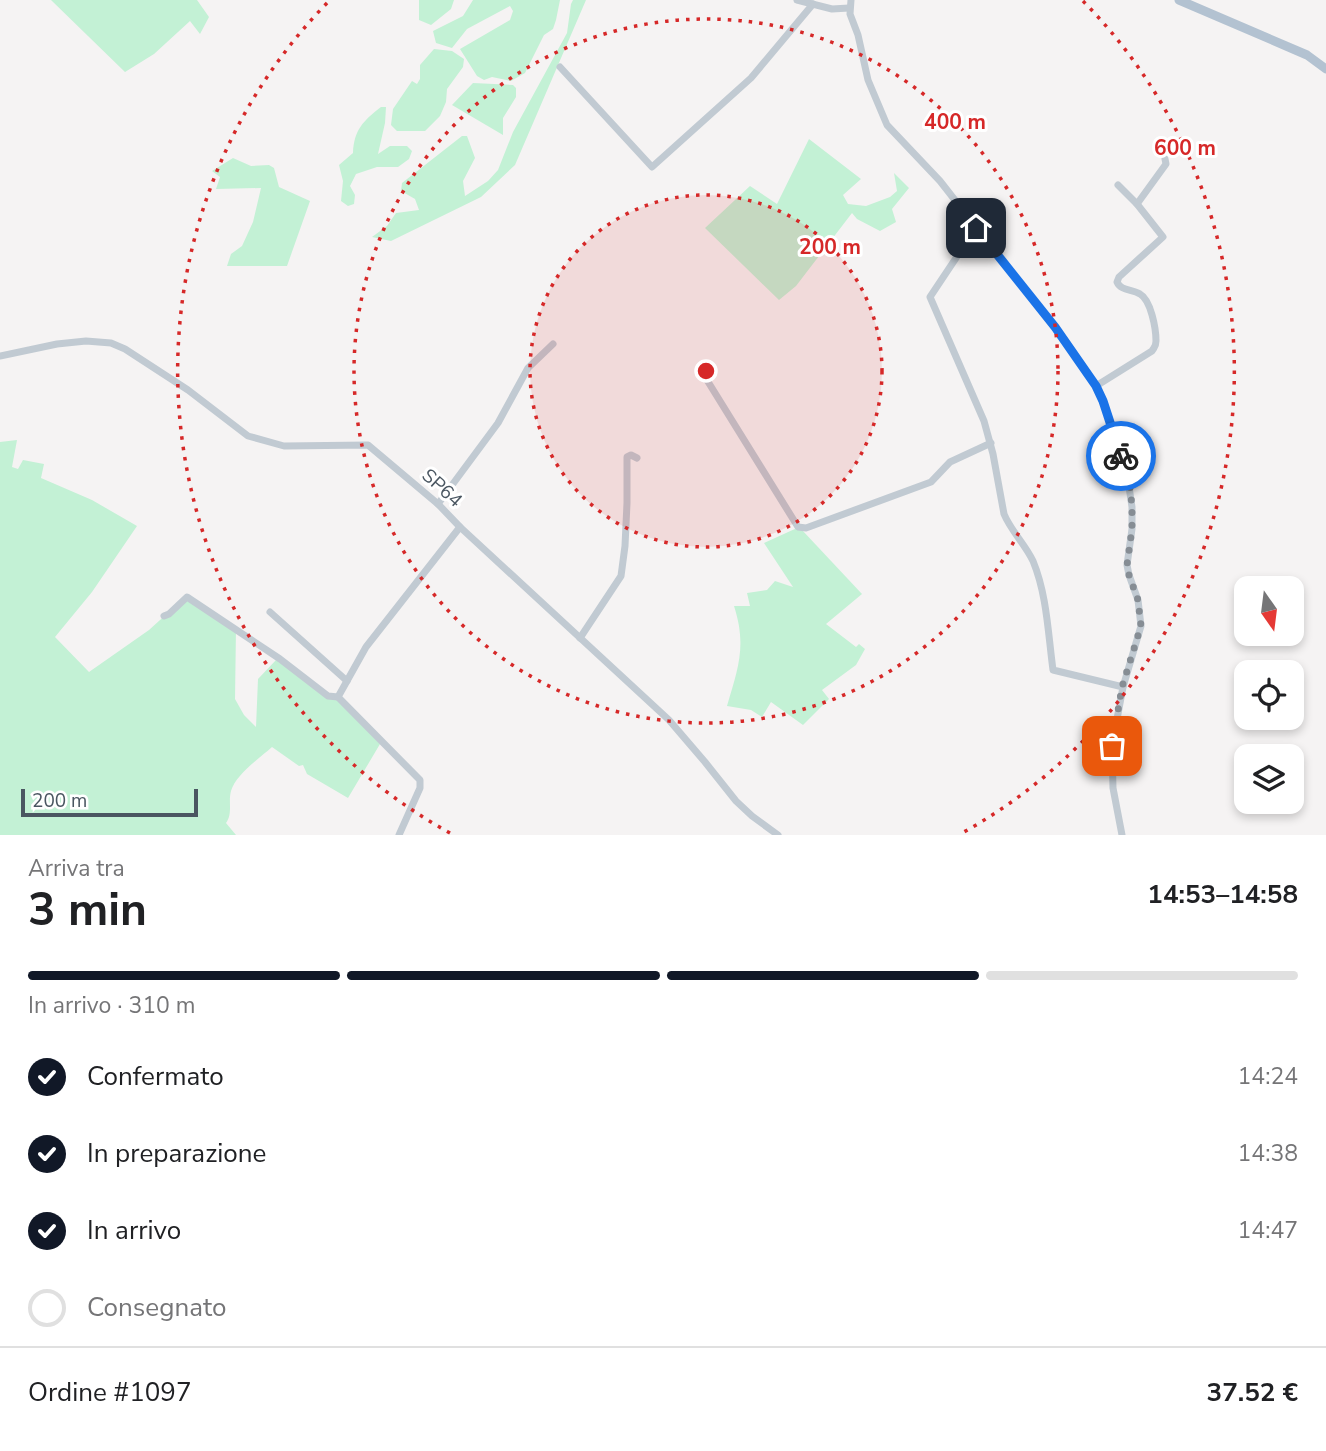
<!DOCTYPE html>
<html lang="it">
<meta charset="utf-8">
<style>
:root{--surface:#fff;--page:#f2f2f2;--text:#202124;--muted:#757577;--line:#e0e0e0;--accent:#111827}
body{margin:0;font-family:"Nunito Sans",sans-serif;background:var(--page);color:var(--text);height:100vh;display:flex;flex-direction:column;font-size:26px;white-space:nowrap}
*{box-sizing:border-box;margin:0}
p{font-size:23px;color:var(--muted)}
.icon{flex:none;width:38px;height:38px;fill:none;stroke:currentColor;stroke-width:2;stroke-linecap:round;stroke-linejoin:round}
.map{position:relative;height:835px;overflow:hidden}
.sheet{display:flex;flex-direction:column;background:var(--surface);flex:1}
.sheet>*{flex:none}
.needle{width:46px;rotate:166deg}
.controls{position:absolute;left:1234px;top:576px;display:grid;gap:14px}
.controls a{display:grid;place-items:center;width:70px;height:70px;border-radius:14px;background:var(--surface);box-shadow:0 4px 10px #0003;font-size:35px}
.scale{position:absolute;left:21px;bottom:18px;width:177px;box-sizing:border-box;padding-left:7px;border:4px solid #4a5661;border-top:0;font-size:19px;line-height:24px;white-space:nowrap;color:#4a5661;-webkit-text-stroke:5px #fff;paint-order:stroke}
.pin{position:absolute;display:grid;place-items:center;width:60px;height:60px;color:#fff;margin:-30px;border-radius:14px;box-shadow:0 4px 10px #0006}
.courier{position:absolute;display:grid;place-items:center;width:70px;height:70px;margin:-35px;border:5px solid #1a73e8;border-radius:50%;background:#fff;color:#222;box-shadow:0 2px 9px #0007}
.headline em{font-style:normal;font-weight:700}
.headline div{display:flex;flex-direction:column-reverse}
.headline{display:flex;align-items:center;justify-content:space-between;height:119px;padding:0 28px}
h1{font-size:46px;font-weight:700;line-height:52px}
.bar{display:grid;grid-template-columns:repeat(4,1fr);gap:10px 7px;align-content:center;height:84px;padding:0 28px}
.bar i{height:9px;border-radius:5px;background:var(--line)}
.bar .active{background:var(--accent)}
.bar p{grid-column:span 4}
.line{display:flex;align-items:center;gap:18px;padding:0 28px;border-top:2px solid var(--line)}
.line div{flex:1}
ol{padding:0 28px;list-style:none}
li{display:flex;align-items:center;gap:21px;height:77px}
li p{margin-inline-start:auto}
li .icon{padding:7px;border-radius:50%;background:var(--accent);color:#fff;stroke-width:4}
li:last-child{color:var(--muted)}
li i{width:38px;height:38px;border:4px solid var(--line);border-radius:50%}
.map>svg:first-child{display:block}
.green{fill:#c3f1d5}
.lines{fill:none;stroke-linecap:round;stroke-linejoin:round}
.minor{stroke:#c1cad2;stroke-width:7}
.major{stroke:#b3c2d1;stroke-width:9}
.done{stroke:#868d94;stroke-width:7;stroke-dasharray:0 12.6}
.route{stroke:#1a73e8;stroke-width:9}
.ring{fill:none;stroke:#d62828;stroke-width:3.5;stroke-dasharray:3.5 7}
.labels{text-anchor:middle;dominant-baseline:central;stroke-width:6;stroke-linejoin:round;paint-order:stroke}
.street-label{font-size:19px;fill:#4a5661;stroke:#fff}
.centre{fill:#d62828;stroke:#fff;stroke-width:3.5}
.ring-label{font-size:21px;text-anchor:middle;font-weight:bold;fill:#d62828;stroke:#fff;stroke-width:6;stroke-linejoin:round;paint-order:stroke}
</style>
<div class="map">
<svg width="1326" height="835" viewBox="0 0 1326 835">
<rect width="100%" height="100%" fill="#f5f3f3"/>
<g class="green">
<polygon points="51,0 197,0 209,17 200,34 190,21 154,54 125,72"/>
<polygon points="419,0 454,0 451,9 431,25 419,20"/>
<polygon points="473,0 560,0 556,20 553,29 544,35 525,73 511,81 492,77 484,80 477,76 460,49 510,20 513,11 510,6 467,29 452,48 436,43 433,31 463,16"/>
<polygon points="573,0 586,0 515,165 481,197 391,241 372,237 387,226 396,213 419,210 415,199 401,191 402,183 462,136 467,136 475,158 463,181 465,196 488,181 498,170 513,132 567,33 571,4"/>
<polygon points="434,49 452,51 464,59 463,67 447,89 446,102 440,116 425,131 397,131 391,125 393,109 412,81 417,84 420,79 420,65"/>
<polygon points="473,83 513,85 516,88 516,97 503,118 503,135 452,105"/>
<path d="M381 107H386L385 123 378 154 390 146H407L412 151 409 159 398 167H377L356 174 350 186 355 195 354 204 348 206 341 201 343 181 339 165 353 153C354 130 363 121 381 107Z"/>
<polygon points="809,139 861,179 843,195 848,204 866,206 890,197 897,191 894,173 909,188 892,209 896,222 880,231 857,219 852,213 796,286 779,300 705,228 750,186 777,204"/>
<polygon points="233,158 251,166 269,165 274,168 279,187 310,201 287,266 227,266 231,254 242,246 253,222 261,188 216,189 220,177 212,171"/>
<path d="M17 440 12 467 18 469 23 460 44 464 41 478 92 500 137 526 92 592 55 637 89 672 149 630 181 601 191 599 236 628 235 699 244 715 256 727 258 679 276 660 338 699 380 744 348 798 307 774 303 765 299 766 272 747C260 758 236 774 231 791 228 802 233 813 226 823L236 835H0V442Z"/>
<path d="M797 528 802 530 862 594 826 624 856 647 859 644 865 649 856 665 822 690 829 699 803 725 771 702 762 717 751 710 727 706C738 668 747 646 734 606H750L747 593 767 590 775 581 793 587 764 543Z"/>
</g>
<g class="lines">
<g class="minor">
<polyline points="797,0 832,9 849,8"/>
<polyline points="851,0 850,14 858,35 868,80 887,125 940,181 1066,342 1096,386 1103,402 1127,473 1132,507 1132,529 1127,565 1129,575 1138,600 1141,626 1123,687 1112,746 1113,788 1122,835"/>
<polyline points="560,67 652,167 751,78 813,4"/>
<polyline points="1137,204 1166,164 1165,159"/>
<path d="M976 228 930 297 984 421 993 454 1004 514C1011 531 1025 544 1033 561 1047 595 1048 633 1053 670L1123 687"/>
<polyline points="0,356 57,344 86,341 111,343 125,349 188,390 248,436 284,446 368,445 438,504 460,527 669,720 705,762 736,801 752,816 778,835"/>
<polyline points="702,372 798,527 806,528 931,482 950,462 991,443"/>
<path d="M1096 386 1152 351C1155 346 1156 346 1156 341 1156 329 1151 300 1140 294 1132 289 1121 291 1117 282L1119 277 1163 237 1137 204 1118 185"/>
<polyline points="438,504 498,423 528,368 553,344"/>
<polyline points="270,612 347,681"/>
<polyline points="164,616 169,614 187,597 280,659 328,696 338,697"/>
<polyline points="580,638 621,576 625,546 627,503 627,457 631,455 637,458"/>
<polyline points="399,835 420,788 420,780 338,697 366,647 460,527"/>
</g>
<polyline class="major" points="1179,0 1307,55 1326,69"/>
</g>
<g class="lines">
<polyline class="done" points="1112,746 1122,687 1141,626 1138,600 1129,575 1127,565 1132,529 1132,507 1130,486 1121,456"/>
<polyline class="route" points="976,228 1055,327 1096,386 1103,401 1121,456"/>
</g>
<circle cx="706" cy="371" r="176" fill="#d62828" fill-opacity=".12"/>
<g class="ring">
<circle cx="706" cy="371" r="176"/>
<circle cx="706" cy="371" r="352"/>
<path d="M450 833A528 528 0 0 1 329 1M1083 1A528 528 0 0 1 962 833"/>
</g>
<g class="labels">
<g class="street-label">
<text transform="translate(442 488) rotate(42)">SP64</text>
</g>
</g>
<circle cx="706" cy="371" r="10" class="centre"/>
<g class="ring-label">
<text x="955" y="129">400 m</text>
<text x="1185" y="155">600 m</text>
<text x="830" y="254">200 m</text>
</g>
</svg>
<div class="controls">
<a><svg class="needle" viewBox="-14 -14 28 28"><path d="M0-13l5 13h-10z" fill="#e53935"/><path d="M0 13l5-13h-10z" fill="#757577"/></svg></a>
<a><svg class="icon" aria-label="locate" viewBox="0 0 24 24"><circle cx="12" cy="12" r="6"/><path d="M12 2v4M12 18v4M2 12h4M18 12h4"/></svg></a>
<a><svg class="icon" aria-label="layers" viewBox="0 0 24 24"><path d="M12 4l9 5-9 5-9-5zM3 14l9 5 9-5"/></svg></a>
</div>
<div class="scale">200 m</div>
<div class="pin" style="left:1112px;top:746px;background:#ea580c"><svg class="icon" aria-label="bag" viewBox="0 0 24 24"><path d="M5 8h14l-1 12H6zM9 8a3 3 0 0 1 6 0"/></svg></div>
<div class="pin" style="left:976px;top:228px;background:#1f2937"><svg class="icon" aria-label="home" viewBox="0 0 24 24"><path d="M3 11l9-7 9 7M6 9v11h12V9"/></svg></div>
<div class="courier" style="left:1121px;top:456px"><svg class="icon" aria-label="bike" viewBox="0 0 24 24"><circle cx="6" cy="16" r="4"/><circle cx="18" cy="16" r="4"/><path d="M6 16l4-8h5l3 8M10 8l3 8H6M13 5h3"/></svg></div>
</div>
<section class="sheet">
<div class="headline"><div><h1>3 min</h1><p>Arriva tra</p></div><em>14:53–14:58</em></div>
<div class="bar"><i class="active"></i><i class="active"></i><i class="active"></i><i></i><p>In arrivo · 310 m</p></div>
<ol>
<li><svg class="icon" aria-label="check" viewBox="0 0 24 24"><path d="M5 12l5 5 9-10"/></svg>Confermato<p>14:24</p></li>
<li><svg class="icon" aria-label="check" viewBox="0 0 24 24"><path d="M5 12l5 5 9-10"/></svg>In preparazione<p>14:38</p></li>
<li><svg class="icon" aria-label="check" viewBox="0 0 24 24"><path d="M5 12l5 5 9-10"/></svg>In arrivo<p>14:47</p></li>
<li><i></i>Consegnato</li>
</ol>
<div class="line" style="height:91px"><div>Ordine #1097</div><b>37.52 €</b></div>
</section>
